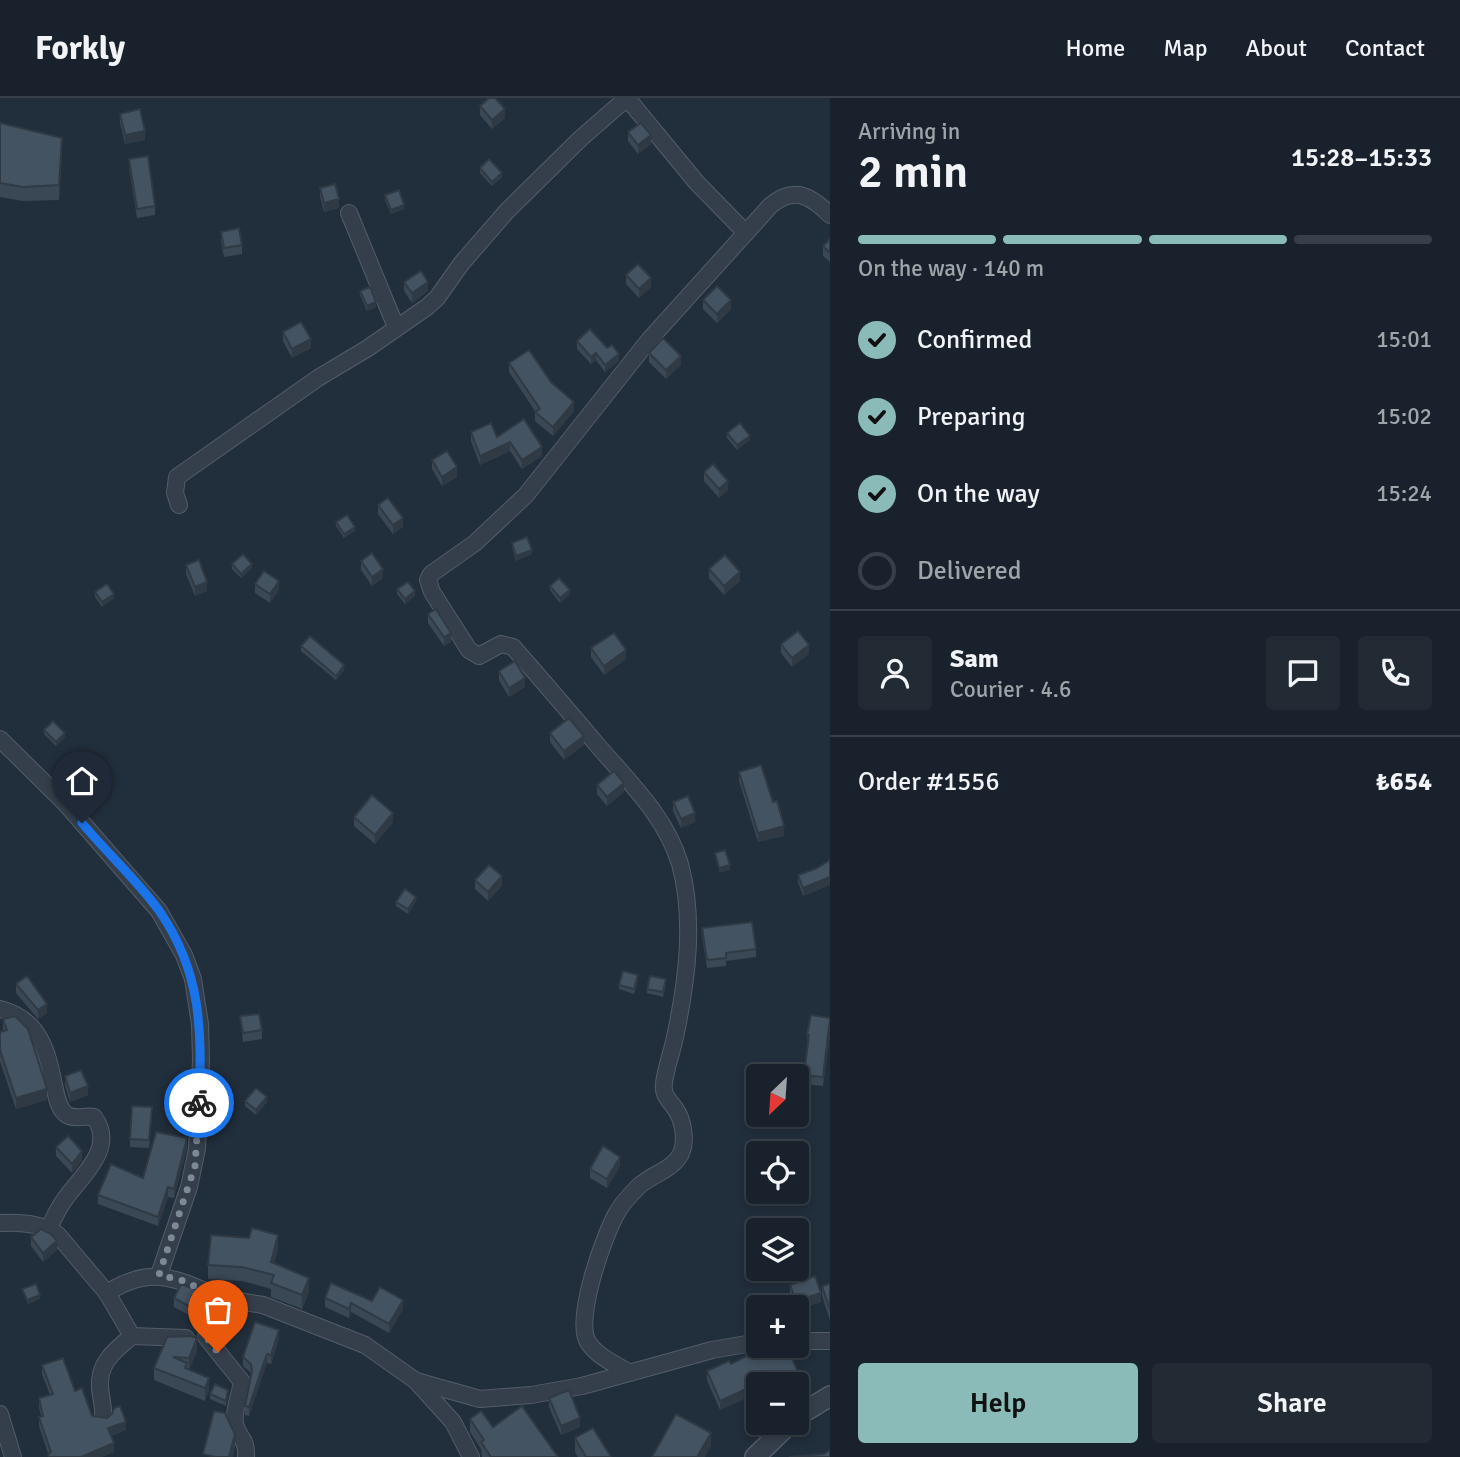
<!DOCTYPE html>
<meta charset="utf-8">
<style>
:root{--surface:#19222c;--page:#222a34;--text:#f1f3f6;--muted:#9fa4a9;--line:#373f48;--accent:#8bbbb9}
body{margin:0;font-family:Signika,sans-serif;background:var(--page);color:var(--text);height:100vh;display:flex;flex-direction:column;font-size:26px;white-space:nowrap}
*{box-sizing:border-box;margin:0}
p{font-size:23px;color:var(--muted)}
.icon{flex:none;width:38px;height:38px;fill:none;stroke:currentColor;stroke-width:2;stroke-linecap:round;stroke-linejoin:round}
.map{position:relative;flex:1;overflow:hidden}
.sheet{display:flex;flex-direction:column;background:var(--surface);width:630px}
.sheet>*{flex:none}
.needle{width:46px;rotate:205deg}
.controls{position:absolute;left:746px;top:966px;display:grid;gap:14px}
.controls a{display:grid;place-items:center;width:63px;height:63px;border-radius:7px;background:var(--surface);box-shadow:0 4px 10px #0003,0 0 0 2px var(--line);font-size:35px}
.pin{position:absolute;display:grid;place-items:center;width:60px;height:60px;color:#fff;margin:-72px -30px;border-radius:50% 50% 50% 0;rotate:-45deg;box-shadow:0 0 7px #0007}
.pin .icon{rotate:45deg}
.courier{position:absolute;display:grid;place-items:center;width:70px;height:70px;margin:-35px;border:5px solid #1a73e8;border-radius:50%;background:#fff;color:#222;box-shadow:0 2px 9px #0007}
.headline em{font-style:normal;font-weight:600}
.headline div{display:flex;flex-direction:column-reverse}
.headline{display:flex;align-items:center;justify-content:space-between;height:119px;padding:0 28px}
h1{font-size:46px;font-weight:600;line-height:52px}
.bar{display:grid;grid-template-columns:repeat(4,1fr);gap:10px 7px;align-content:center;height:84px;padding:0 28px}
.bar i{height:9px;border-radius:5px;background:var(--line)}
.bar .on{background:var(--accent)}
.bar p{grid-column:span 4}
.line{display:flex;align-items:center;gap:18px;padding:0 28px;border-top:2px solid var(--line)}
.line div{flex:1}
.round{display:grid;place-items:center;flex:none;width:74px;height:74px;border-radius:7px;background:var(--page)}
ol{padding:0 28px;list-style:none}
li{display:flex;align-items:center;gap:21px;height:77px}
li p{margin-inline-start:auto}
li .icon{padding:7px;border-radius:50%;background:var(--accent);color:#111;stroke-width:4}
li:last-child{color:var(--muted)}
li i{width:38px;height:38px;border:4px solid var(--line);border-radius:50%}
.cta{display:flex;gap:14px;margin-top:auto;padding:14px 28px}
.cta a{flex:1;height:80px;border-radius:7px;background:var(--accent);color:#111;font-size:28px;font-weight:600;line-height:80px;text-align:center}
.cta a+a{background:var(--page);color:var(--text)}
header{display:flex;align-items:center;gap:42px;box-sizing:border-box;height:98px;padding:0 35px;background:var(--surface);border-bottom:2px solid var(--line)}
header strong{font-size:33px}
nav{display:flex;gap:38px;margin-inline-start:auto;font-size:24px}
main{display:flex;flex:1;min-height:0}
.map>svg:first-child{display:block}
.lines{fill:none;stroke-linecap:round;stroke-linejoin:round}
.minor-casing{stroke:#535d69;stroke-width:18}
.tertiary-casing{stroke:#535d69;stroke-width:22}
.minor{stroke:#353f4b;stroke-width:16}
.tertiary{stroke:#353f4b;stroke-width:19}
.wall{fill:#3a4754}
.shaded-wall{fill:#303a45}
.building{fill:#445362;stroke:#303a45;stroke-width:2}
.done{stroke:#7e8996;stroke-width:7;stroke-dasharray:0 12.6}
.route{stroke:#1a73e8;stroke-width:9}
</style>
<header>
<strong>Forkly</strong>
<nav><a>Home</a><a>Map</a><a>About</a><a>Contact</a></nav>
</header>
<main>
<div class="map">
<svg width="830" height="1359" viewBox="0 0 830 1359">
<rect width="100%" height="100%" fill="#212e3b"/>
<g class="lines">
<defs>
<g id="minor">
<polyline points="627,0 697,85 746,135"/>
<polyline points="349,115 396,229"/>
<polyline points="179,407 175,395 177,379 318,280 368,250 427,209 437,200 461,166 507,113 580,41 627,0"/>
<polyline points="0,641 65,705 159,813 184,857 193,881 200,926 201,961 197,1051 189,1089 159,1177"/>
<path d="M0 911C64 927 45 1005 67 1017 76 1022 86 1017 94 1019 117 1050 81 1078 65 1101 58 1110 54 1120 49 1130"/>
<path d="M0 1125C20 1124 42 1125 58 1137L107 1195 132 1238 186 1240"/>
<path d="M107 1195C152 1166 177 1181 221 1200"/>
<polyline points="796,1243 830,1243"/>
<path d="M630 1275C617 1267 596 1258 588 1244 574 1222 604 1136 618 1113 623 1104 631 1096 638 1089 651 1076 675 1072 682 1053 686 1041 683 1022 676 1012 670 1002 662 998 664 985 666 969 672 954 675 939 687 883 695 821 680 766 666 719 630 685 599 649 571 616 542 582 513 549L501 546 479 558 469 552 432 494 428 482 431 476 475 445 526 397 649 242 771 107C795 88 811 98 830 117"/>
<polyline points="416,1283 453,1324 471,1359"/>
<polyline points="0,1316 13,1359"/>
<path d="M103 1319C104 1310 101 1300 100 1290 98 1265 114 1253 132 1238"/>
<path d="M246 1359C247 1339 239 1342 235 1326 233 1313 240 1297 242 1284L206 1239 221 1200 263 1207 365 1247 416 1283 480 1301 531 1297 582 1288 712 1252 758 1244"/>
</g>
<g id="tertiary">
<polyline points="796,1319 830,1298"/>
<polyline points="755,1359 790,1325"/>
</g>
</defs>
<use href="#minor" class="minor-casing"/>
<use href="#tertiary" class="tertiary-casing"/>
<use href="#minor" class="minor"/>
<use href="#tertiary" class="tertiary"/>
</g>
<g class="wall">
<polygon points="480,8 505,20 492,31 480,17"/>
<polygon points="120,16 145,42 125,46 120,25"/>
<polygon points="0,25 62,55 59,102 23,103 0,99"/>
<polygon points="628,34 651,46 638,56 628,43"/>
<polygon points="129,61 155,108 155,117 137,120 129,70"/>
<polygon points="480,70 502,79 492,88 480,75"/>
<polygon points="320,90 339,110 324,114 320,99"/>
<polygon points="385,97 404,111 391,116 385,102"/>
<polygon points="221,134 242,147 242,156 224,159 221,143"/>
<polygon points="830,141 830,164 823,158 823,148"/>
<polygon points="626,177 651,189 639,200 626,186"/>
<polygon points="404,184 428,193 412,205 404,193"/>
<polygon points="360,193 376,209 367,213 360,197"/>
<polygon points="703,202 731,211 717,225 703,211"/>
<polygon points="283,234 311,250 292,260 283,243"/>
<polygon points="577,243 619,263 605,274 596,262 591,266 577,251"/>
<polygon points="649,255 681,267 666,281 649,264"/>
<polygon points="509,265 551,284 574,313 553,338 535,323 535,313 509,274"/>
<polygon points="471,334 497,339 542,358 522,371 510,353 480,367 471,343"/>
<polygon points="727,335 750,342 737,352 727,340"/>
<polygon points="432,362 457,379 442,388 432,371"/>
<polygon points="704,374 728,392 719,400 704,383"/>
<polygon points="378,407 403,429 393,436 378,416"/>
<polygon points="336,424 355,433 344,440 336,428"/>
<polygon points="512,445 532,456 516,463 512,450"/>
<polygon points="361,463 383,480 372,488 361,472"/>
<polygon points="232,466 252,470 241,480 232,471"/>
<polygon points="186,467 207,493 195,498 186,476"/>
<polygon points="709,471 740,483 724,497 709,480"/>
<polygon points="255,486 279,492 270,505 255,495"/>
<polygon points="550,488 570,496 560,505 550,492"/>
<polygon points="397,491 415,498 405,506 397,496"/>
<polygon points="95,494 114,500 102,509 95,499"/>
<polygon points="428,516 451,544 444,548 428,525"/>
<polygon points="781,546 809,556 792,569 781,555"/>
<polygon points="301,548 344,572 336,582 301,553"/>
<polygon points="591,550 626,561 604,577 591,559"/>
<polygon points="499,573 525,589 509,599 499,582"/>
<polygon points="44,632 65,639 56,648 44,636"/>
<polygon points="550,635 584,647 564,662 550,644"/>
<polygon points="739,674 773,704 784,738 758,744 739,683"/>
<polygon points="597,687 624,694 607,708 597,696"/>
<polygon points="673,704 695,724 681,730 673,713"/>
<polygon points="354,719 393,724 375,746 354,728"/>
<polygon points="830,762 830,787 803,798 798,784 798,777 815,771"/>
<polygon points="475,782 502,788 488,803 475,791"/>
<polygon points="416,803 408,816 396,808 396,804"/>
<polygon points="702,830 756,851 756,859 726,863 726,868 707,870 702,838"/>
<polygon points="638,882 634,896 619,891 619,887"/>
<polygon points="16,886 47,915 38,921 16,895"/>
<polygon points="666,886 663,899 647,895 647,891"/>
<polygon points="240,918 262,932 262,941 243,944"/>
<polygon points="830,920 830,936 823,988 804,986 808,946 807,937"/>
<polygon points="3,921 47,1002 16,1011 0,963 0,934 3,933"/>
<polygon points="65,978 88,997 70,1004 65,987"/>
<polygon points="245,1003 267,1004 256,1017 245,1008"/>
<polygon points="152,1018 149,1050 130,1049 130,1041"/>
<polygon points="56,1049 82,1062 72,1075 56,1058"/>
<polygon points="187,1049 174,1100 168,1099 158,1128 98,1106 98,1097 143,1080"/>
<polygon points="620,1068 607,1090 590,1080 590,1071"/>
<polygon points="31,1139 57,1152 43,1164 31,1148"/>
<polygon points="278,1151 274,1165 309,1194 302,1211 271,1199 271,1191 242,1183 208,1181 208,1167"/>
<polygon points="830,1186 830,1222 822,1198 822,1188"/>
<polygon points="790,1187 821,1204 796,1212 796,1209 795,1209 790,1196"/>
<polygon points="174,1200 205,1204 196,1221 174,1209"/>
<polygon points="325,1200 372,1203 403,1211 389,1235 351,1214 349,1220 325,1209"/>
<polygon points="167,1239 197,1253 189,1272 209,1292 205,1303 154,1282 154,1270"/>
<polygon points="279,1241 271,1266 267,1265 263,1276 249,1318 245,1317 245,1308 251,1278 251,1275 243,1268 243,1259"/>
<polygon points="766,1248 787,1248 802,1284 802,1293 796,1295 796,1286 758,1286 758,1312 752,1314 746,1300 720,1312 707,1282 707,1273 729,1263 731,1266"/>
<polygon points="42,1267 75,1293 92,1318 126,1332 111,1338 114,1354 101,1359 48,1359 48,1355 39,1328 39,1319 41,1318 39,1309 39,1300 50,1297 42,1276"/>
<polygon points="210,1296 228,1296 226,1308 210,1301"/>
<polygon points="549,1300 580,1329 561,1337 549,1309"/>
<polygon points="470,1321 493,1329 558,1359 482,1359 481,1351 470,1334"/>
<polygon points="575,1340 611,1359 578,1359 575,1354"/>
</g>
<g class="shaded-wall">
<polygon points="505,11 505,20 492,31 492,22"/>
<polygon points="145,33 145,42 125,46 125,37"/>
<polygon points="651,37 651,46 638,56 638,47"/>
<polygon points="62,40 62,55 59,102 59,87"/>
<polygon points="502,75 502,79 492,88 492,84"/>
<polygon points="339,101 339,110 324,114 324,105"/>
<polygon points="404,107 404,111 391,116 391,112"/>
<polygon points="651,180 651,189 639,200 639,191"/>
<polygon points="428,184 428,193 412,205 412,195"/>
<polygon points="731,202 731,211 717,225 717,216"/>
<polygon points="376,204 376,209 367,213 367,208"/>
<polygon points="311,241 311,250 292,260 292,251"/>
<polygon points="596,255 596,262 591,266 591,259"/>
<polygon points="619,256 619,263 605,274 605,267"/>
<polygon points="681,258 681,267 666,281 666,272"/>
<polygon points="574,304 574,313 553,338 553,329"/>
<polygon points="750,338 750,342 737,352 737,347"/>
<polygon points="510,344 510,353 480,367 480,358"/>
<polygon points="542,349 542,358 522,371 522,362"/>
<polygon points="457,369 457,379 442,388 442,379"/>
<polygon points="728,383 728,392 719,400 719,391"/>
<polygon points="403,420 403,429 393,436 393,427"/>
<polygon points="355,429 355,433 344,440 344,436"/>
<polygon points="532,452 532,456 516,463 516,458"/>
<polygon points="252,466 252,470 241,480 241,476"/>
<polygon points="383,471 383,480 372,488 372,479"/>
<polygon points="740,474 740,483 724,497 724,488"/>
<polygon points="279,483 279,492 270,505 270,496"/>
<polygon points="207,484 207,493 195,498 195,489"/>
<polygon points="570,492 570,496 560,505 560,500"/>
<polygon points="415,493 415,498 405,506 405,501"/>
<polygon points="114,496 114,500 102,509 102,504"/>
<polygon points="451,535 451,544 444,548 444,539"/>
<polygon points="809,547 809,556 792,569 792,560"/>
<polygon points="626,552 626,561 604,577 604,568"/>
<polygon points="344,567 344,572 336,582 336,578"/>
<polygon points="525,580 525,589 509,599 509,590"/>
<polygon points="65,635 65,639 56,648 56,644"/>
<polygon points="584,638 584,647 564,662 564,653"/>
<polygon points="624,685 624,694 607,708 607,699"/>
<polygon points="393,715 393,724 375,746 375,737"/>
<polygon points="695,715 695,724 681,730 681,721"/>
<polygon points="784,728 784,738 758,744 758,735"/>
<polygon points="730,767 730,772 719,775 719,770"/>
<polygon points="502,778 502,788 488,803 488,794"/>
<polygon points="830,779 830,787 803,798 803,790"/>
<polygon points="416,799 416,803 408,816 408,811"/>
<polygon points="47,906 47,915 38,921 38,912"/>
<polygon points="830,927 830,936 823,988 823,979"/>
<polygon points="88,988 88,997 70,1004 70,995"/>
<polygon points="47,991 47,1002 16,1011 16,1000"/>
<polygon points="267,999 267,1004 256,1017 256,1012"/>
<polygon points="187,1040 187,1049 174,1100 174,1091"/>
<polygon points="82,1053 82,1062 72,1075 72,1066"/>
<polygon points="620,1059 620,1068 607,1090 607,1081"/>
<polygon points="168,1089 168,1099 158,1128 158,1119"/>
<polygon points="278,1137 278,1151 271,1178 271,1164"/>
<polygon points="57,1143 57,1152 43,1164 43,1155"/>
<polygon points="309,1180 309,1194 302,1211 302,1197"/>
<polygon points="205,1195 205,1204 196,1221 196,1212"/>
<polygon points="821,1195 821,1204 796,1212 796,1203"/>
<polygon points="40,1197 40,1201 27,1207 27,1202"/>
<polygon points="403,1202 403,1211 389,1235 389,1226"/>
<polygon points="351,1205 351,1214 349,1220 349,1211"/>
<polygon points="279,1232 279,1241 271,1266 271,1257"/>
<polygon points="197,1240 197,1253 189,1272 189,1260"/>
<polygon points="267,1256 267,1265 249,1318 249,1309"/>
<polygon points="209,1280 209,1292 205,1303 205,1290"/>
<polygon points="802,1284 802,1293 796,1295 796,1286"/>
<polygon points="746,1291 746,1300 720,1312 720,1303"/>
<polygon points="758,1303 758,1312 752,1314 752,1306"/>
<polygon points="580,1320 580,1329 561,1337 561,1328"/>
<polygon points="126,1324 126,1332 108,1339 108,1330"/>
<polygon points="711,1335 711,1348 705,1359 697,1359"/>
<polygon points="235,1336 235,1350 233,1359 229,1359"/>
<polygon points="114,1345 114,1354 102,1359 81,1359"/>
</g>
<g class="building">
<polygon points="489,0 495,0 505,11 492,22 480,8"/>
<polygon points="140,11 145,33 125,37 120,16"/>
<polygon points="0,25 62,40 59,87 23,89 0,85"/>
<polygon points="641,25 651,37 638,47 628,34"/>
<polygon points="148,58 155,108 137,111 129,61"/>
<polygon points="489,61 502,75 492,84 480,70"/>
<polygon points="335,86 339,101 324,105 320,90"/>
<polygon points="399,92 404,107 391,112 385,97"/>
<polygon points="239,130 242,147 224,150 221,134"/>
<polygon points="830,141 830,155 823,148"/>
<polygon points="638,166 651,180 639,191 626,177"/>
<polygon points="421,173 428,184 412,195 404,184"/>
<polygon points="717,188 731,202 717,216 703,202"/>
<polygon points="370,189 376,204 367,208 360,193"/>
<polygon points="301,224 311,241 292,251 283,234"/>
<polygon points="590,231 607,250 612,247 619,256 605,267 596,255 591,259 577,243"/>
<polygon points="663,240 681,258 666,272 649,255"/>
<polygon points="529,252 551,284 574,304 553,329 535,314 540,311 509,265"/>
<polygon points="524,321 542,349 522,362 510,344 480,358 471,334 491,325 497,339"/>
<polygon points="740,325 750,338 737,347 727,335"/>
<polygon points="447,353 457,369 442,379 432,362"/>
<polygon points="713,366 728,383 719,391 704,374"/>
<polygon points="388,400 403,420 393,427 378,407"/>
<polygon points="347,417 355,429 344,436 336,424"/>
<polygon points="527,439 532,452 516,458 512,445"/>
<polygon points="372,455 383,471 372,479 361,463"/>
<polygon points="243,456 252,466 241,476 232,466"/>
<polygon points="725,457 740,474 724,488 709,471"/>
<polygon points="199,462 207,484 195,489 186,467"/>
<polygon points="264,473 279,483 270,496 255,486"/>
<polygon points="559,480 570,492 560,500 550,488"/>
<polygon points="408,484 415,493 405,501 397,491"/>
<polygon points="107,486 114,496 102,504 95,494"/>
<polygon points="436,511 451,535 444,539 428,516"/>
<polygon points="798,533 809,547 792,560 781,546"/>
<polygon points="614,535 626,552 604,568 591,550"/>
<polygon points="310,538 344,567 336,578 301,548"/>
<polygon points="515,563 525,580 509,590 499,573"/>
<polygon points="569,620 584,638 564,653 550,635"/>
<polygon points="53,623 65,635 56,644 44,632"/>
<polygon points="761,667 773,704 777,703 784,728 758,735 739,674"/>
<polygon points="614,673 624,685 607,699 597,687"/>
<polygon points="372,697 393,715 375,737 354,719"/>
<polygon points="688,698 695,715 681,721 673,704"/>
<polygon points="725,752 730,767 719,770 715,755"/>
<polygon points="830,762 830,779 803,790 798,777 815,771"/>
<polygon points="489,767 502,778 488,794 475,782"/>
<polygon points="405,791 416,799 408,811 396,804"/>
<polygon points="752,824 756,851 726,855 726,860 707,862 702,830"/>
<polygon points="623,873 638,877 634,891 619,887"/>
<polygon points="27,878 47,906 38,912 16,886"/>
<polygon points="650,878 666,881 663,894 647,891"/>
<polygon points="259,916 262,932 243,935 240,918"/>
<polygon points="811,917 830,920 823,979 804,977 809,937 807,937"/>
<polygon points="15,918 28,931 47,991 16,1000 0,952 0,934 7,932 3,921"/>
<polygon points="81,972 88,988 70,995 65,978"/>
<polygon points="256,990 267,999 256,1012 245,1003"/>
<polygon points="132,1008 152,1009 149,1042 130,1041"/>
<polygon points="156,1034 187,1040 174,1091 168,1089 158,1119 98,1097 111,1066 143,1080"/>
<polygon points="68,1038 82,1053 72,1066 56,1049"/>
<polygon points="603,1048 620,1059 607,1081 590,1071"/>
<polygon points="252,1130 278,1137 271,1164 309,1180 302,1197 271,1185 274,1177 242,1169 208,1167 211,1137 249,1140"/>
<polygon points="41,1131 51,1136 57,1143 43,1155 31,1139"/>
<polygon points="815,1178 821,1195 796,1203 790,1187"/>
<polygon points="331,1185 372,1203 380,1189 403,1202 389,1226 351,1205 349,1211 325,1200"/>
<polygon points="36,1186 40,1197 27,1202 22,1191"/>
<polygon points="181,1186 205,1195 196,1212 174,1200"/>
<polygon points="830,1186 830,1212 822,1188"/>
<polygon points="255,1224 279,1232 271,1257 267,1256 263,1267 249,1309 245,1308 252,1273 251,1266 243,1259"/>
<polygon points="190,1238 197,1240 189,1260 173,1259 187,1265 185,1270 209,1280 205,1290 154,1270 167,1239"/>
<polygon points="766,1248 787,1248 802,1284 795,1286 758,1286 758,1303 752,1306 746,1291 720,1303 707,1273 729,1263 731,1266"/>
<polygon points="63,1260 75,1293 82,1290 92,1318 107,1320 112,1316 114,1310 120,1308 126,1324 108,1330 114,1345 81,1359 49,1359 48,1356 51,1354 39,1319 43,1318 39,1300 53,1296 42,1267"/>
<polygon points="215,1286 228,1292 226,1303 210,1296"/>
<polygon points="569,1292 580,1320 561,1328 549,1300"/>
<polygon points="522,1308 558,1359 491,1359 481,1344 484,1342 470,1321 481,1313 493,1329"/>
<polygon points="214,1313 225,1315 235,1336 229,1359 215,1359 203,1356"/>
<polygon points="676,1316 711,1335 697,1359 652,1359"/>
<polygon points="593,1330 611,1359 586,1359 575,1340"/>
<polygon points="830,1352 830,1359 789,1359 824,1356"/>
</g>
<g class="lines">
<polyline class="done" points="199,1005 195,1068 159,1177 181,1182 221,1200 206,1239 218,1254"/>
<path class="route" d="M82 725C106 754 139 784 160 814 202 875 202 934 199 1005"/>
</g>
</svg>
<div class="controls">
<a><svg class="needle" viewBox="-14 -14 28 28"><path d="M0-13l5 13h-10z" fill="#e53935"/><path d="M0 13l5-13h-10z" fill="#9fa4a9"/></svg></a>
<a><svg class="icon" aria-label="locate" viewBox="0 0 24 24"><circle cx="12" cy="12" r="6"/><path d="M12 2v4M12 18v4M2 12h4M18 12h4"/></svg></a>
<a><svg class="icon" aria-label="layers" viewBox="0 0 24 24"><path d="M12 4l9 5-9 5-9-5zM3 14l9 5 9-5"/></svg></a>
<a>+</a>
<a>−</a>
</div>
<div class="pin" style="left:218px;top:1254px;background:#ea580c"><svg class="icon" aria-label="bag" viewBox="0 0 24 24"><path d="M5 8h14l-1 12H6zM9 8a3 3 0 0 1 6 0"/></svg></div>
<div class="pin" style="left:82px;top:725px;background:#1f2937"><svg class="icon" aria-label="home" viewBox="0 0 24 24"><path d="M3 11l9-7 9 7M6 9v11h12V9"/></svg></div>
<div class="courier" style="left:199px;top:1005px"><svg class="icon" aria-label="bike" viewBox="0 0 24 24"><circle cx="6" cy="16" r="4"/><circle cx="18" cy="16" r="4"/><path d="M6 16l4-8h5l3 8M10 8l3 8H6M13 5h3"/></svg></div>
</div>
<section class="sheet">
<div class="headline"><div><h1>2 min</h1><p>Arriving in</p></div><em>15:28–15:33</em></div>
<div class="bar"><i class="on"></i><i class="on"></i><i class="on"></i><i></i><p>On the way · 140 m</p></div>
<ol>
<li><svg class="icon" aria-label="check" viewBox="0 0 24 24"><path d="M5 12l5 5 9-10"/></svg>Confirmed<p>15:01</p></li>
<li><svg class="icon" aria-label="check" viewBox="0 0 24 24"><path d="M5 12l5 5 9-10"/></svg>Preparing<p>15:02</p></li>
<li><svg class="icon" aria-label="check" viewBox="0 0 24 24"><path d="M5 12l5 5 9-10"/></svg>On the way<p>15:24</p></li>
<li><i></i>Delivered</li>
</ol>
<div class="line" style="height:126px"><a class="round"><svg class="icon" aria-label="person" viewBox="0 0 24 24"><circle cx="12" cy="8" r="4"/><path d="M4 21q1-7 8-7t8 7"/></svg></a><div><b>Sam</b><p>Courier · 4.6</p></div><a class="round"><svg class="icon" aria-label="chat" viewBox="0 0 24 24"><path d="M4 5h16v11H9l-5 4z"/></svg></a><a class="round"><svg class="icon" aria-label="phone" viewBox="0 0 24 24"><path d="M5 4h4l2 5-3 2q2 4 5 5l2-3 5 2v4C11 20 4 13 5 4z"/></svg></a></div>
<div class="line" style="height:91px"><div>Order #1556</div><b>₺654</b></div>
<div class="cta"><a>Help</a><a>Share</a></div>
</section>
</main>
